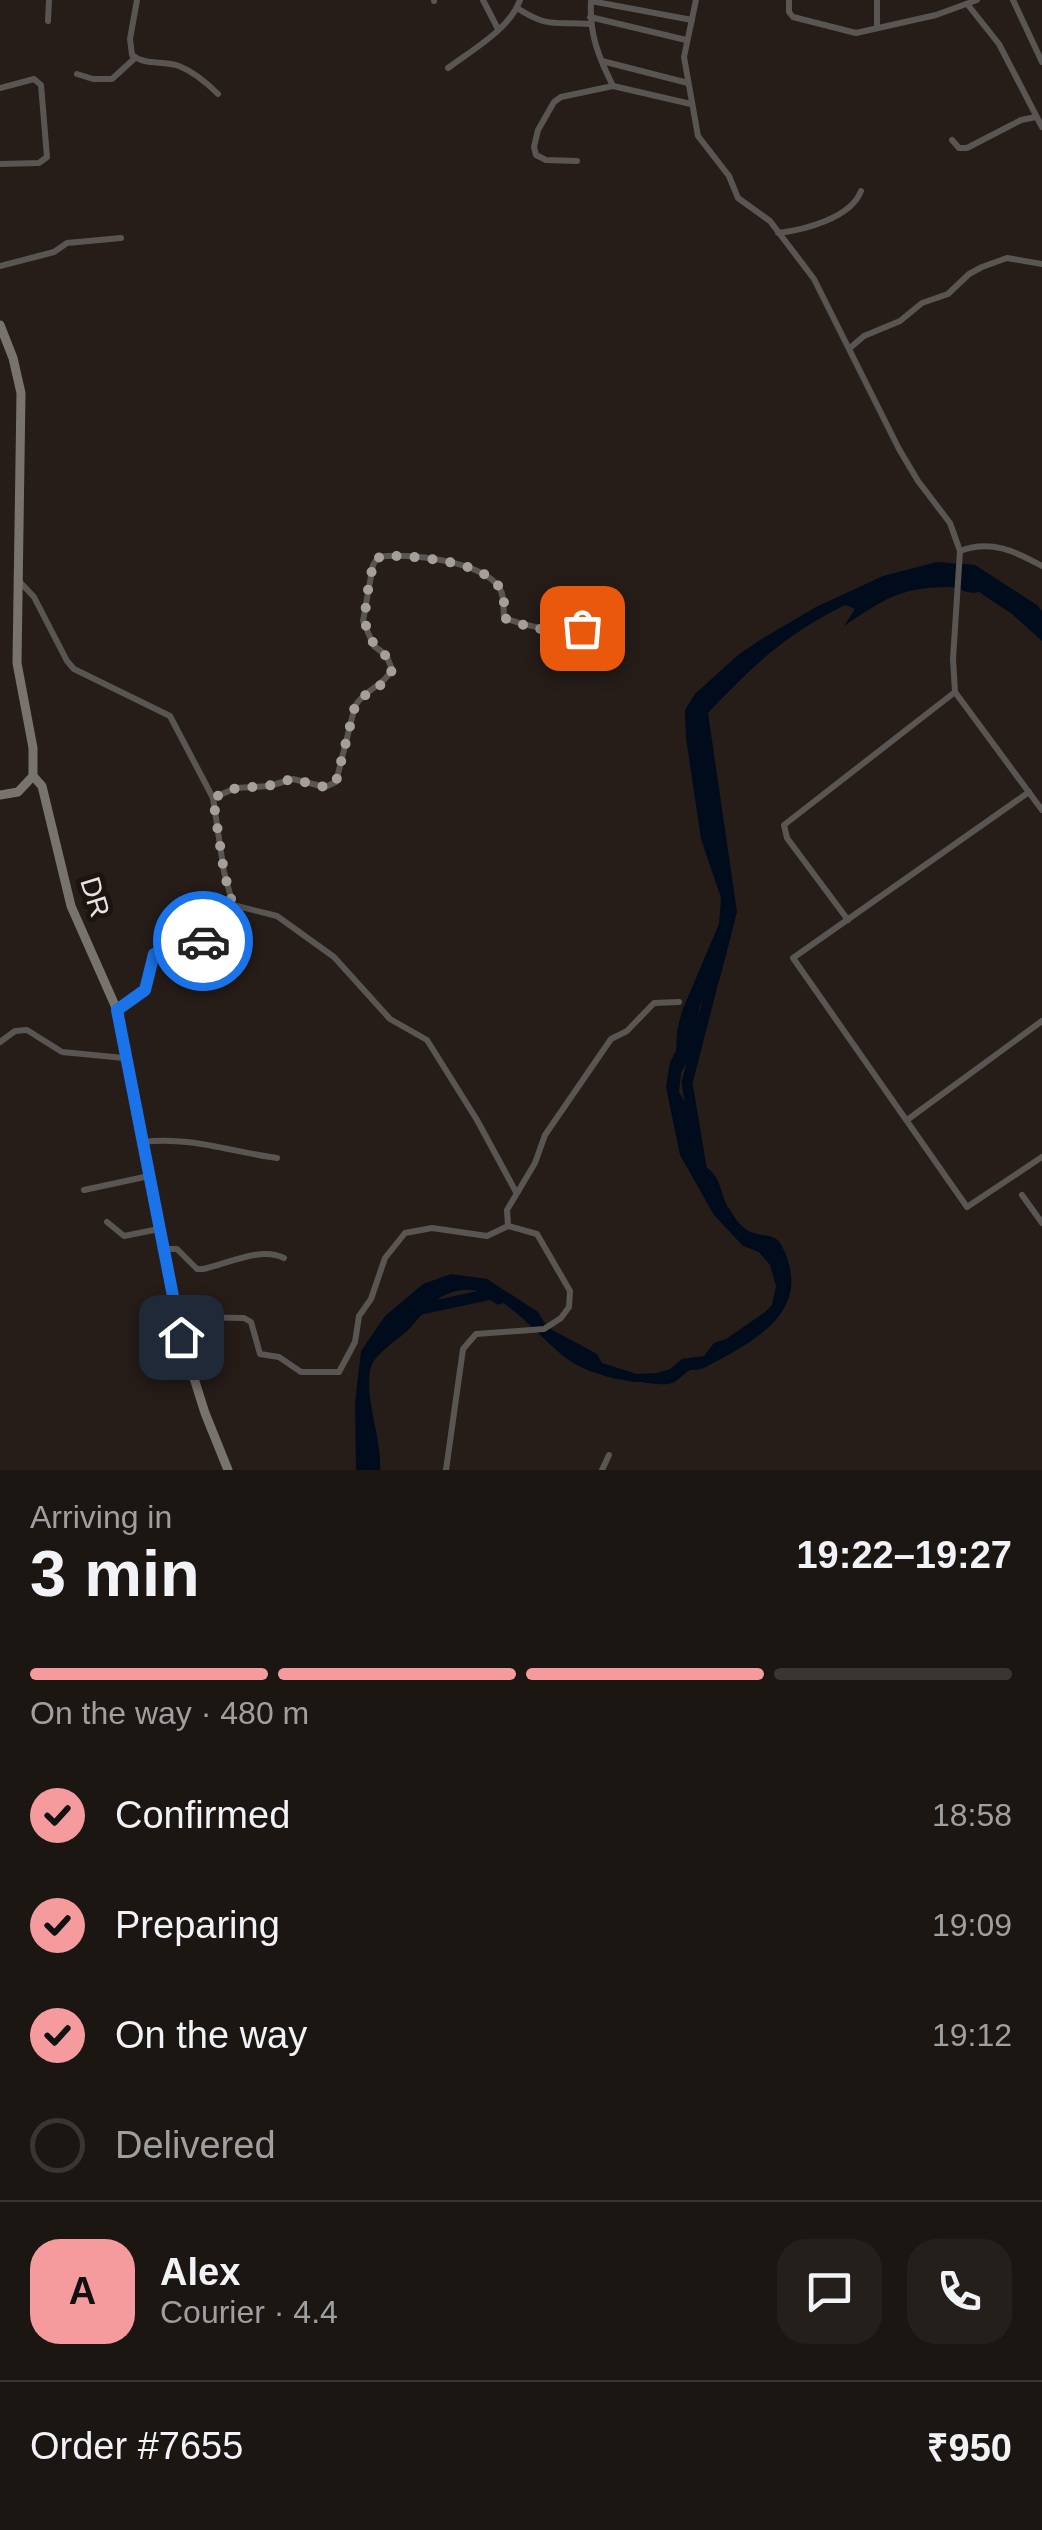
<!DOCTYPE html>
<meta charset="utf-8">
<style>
:root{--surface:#1c1613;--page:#251f1c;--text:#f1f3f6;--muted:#a09fa0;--line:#3a3533;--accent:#f59b9e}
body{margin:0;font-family:Arial,sans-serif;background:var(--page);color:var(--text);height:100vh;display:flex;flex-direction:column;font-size:38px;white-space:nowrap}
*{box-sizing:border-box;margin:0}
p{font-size:32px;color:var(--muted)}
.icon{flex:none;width:55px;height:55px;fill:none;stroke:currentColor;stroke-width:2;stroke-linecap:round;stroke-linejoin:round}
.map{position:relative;height:1470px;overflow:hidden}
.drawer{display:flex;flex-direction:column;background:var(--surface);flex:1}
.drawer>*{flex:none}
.pin{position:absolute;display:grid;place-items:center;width:85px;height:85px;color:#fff;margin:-42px;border-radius:20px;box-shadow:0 5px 15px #0006}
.courier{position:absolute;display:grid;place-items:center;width:100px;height:100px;margin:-50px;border:8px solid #1a73e8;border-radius:50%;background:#fff;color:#222;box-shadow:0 2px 12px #0007}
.headline em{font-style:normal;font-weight:700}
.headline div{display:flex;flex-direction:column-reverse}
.headline{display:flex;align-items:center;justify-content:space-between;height:170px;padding:0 30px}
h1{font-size:65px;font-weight:700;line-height:75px}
.bar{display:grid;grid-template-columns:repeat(4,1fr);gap:15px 10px;align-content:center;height:120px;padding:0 30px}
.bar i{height:12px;border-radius:8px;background:var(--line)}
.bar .active{background:var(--accent)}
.bar p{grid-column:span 4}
.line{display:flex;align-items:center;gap:25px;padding:0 30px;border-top:2px solid var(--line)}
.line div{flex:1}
.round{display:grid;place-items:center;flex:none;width:105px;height:105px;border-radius:30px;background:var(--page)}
ol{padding:0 30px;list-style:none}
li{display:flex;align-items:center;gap:30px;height:110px}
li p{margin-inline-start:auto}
li .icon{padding:10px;border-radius:50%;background:var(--accent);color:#111;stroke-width:4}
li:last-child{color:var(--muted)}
li i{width:55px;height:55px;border:5px solid var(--line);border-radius:50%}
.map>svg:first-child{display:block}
.water{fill:#000c1b}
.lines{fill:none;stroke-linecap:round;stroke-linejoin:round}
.river{stroke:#000c1b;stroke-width:11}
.street{stroke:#595552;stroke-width:6}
.secondary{stroke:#79736e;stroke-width:9}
.done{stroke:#a59e9a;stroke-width:10;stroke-dasharray:0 18}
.route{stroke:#1a73e8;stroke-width:12}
.labels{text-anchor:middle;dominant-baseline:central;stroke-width:10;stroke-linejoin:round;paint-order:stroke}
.street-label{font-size:28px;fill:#e9e3df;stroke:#1c1410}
</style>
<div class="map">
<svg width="1042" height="1470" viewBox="0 0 1042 1470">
<rect width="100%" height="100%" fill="#261d19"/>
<path class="water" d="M937 562 975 565 1037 605 1042 611V641L1012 614 979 592C967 595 960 587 949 587 900 587 883 600 844 626L855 609 845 605C783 636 755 664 708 713L737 912 720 978 711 985 700 1006 693 1051 681 1073 679 1092 692 1115 703 1165C723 1176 719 1195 730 1210 735 1218 742 1229 751 1232 765 1238 776 1232 783 1248 811 1307 763 1336 719 1360 708 1365 703 1371 690 1370 684 1373 678 1381 672 1383 665 1386 649 1383 641 1382 624 1382 593 1374 577 1365 540 1345 499 1274 450 1293 432 1299 422 1315 410 1328 398 1341 373 1353 370 1371 365 1403 382 1437 380 1470H356L355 1403 361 1351 385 1316 423 1284 451 1274 487 1279 538 1312 547 1327 597 1354 602 1363 618 1368 637 1374 657 1373 670 1369 682 1359 704 1356 714 1343 726 1339 765 1312 772 1305 776 1286 770 1265 759 1252 743 1246 714 1215 680 1155 666 1087 670 1062 676 1051 677 1031 682 1011 719 924 721 898 701 839 686 738 685 710 695 694 738 655 760 640 816 607 883 576Z"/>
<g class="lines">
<g class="river">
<polyline points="701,1167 687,1083 716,970"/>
<polyline points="416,1310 491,1294 499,1299"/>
</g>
<g class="street">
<path d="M137 0 130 39 132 55C145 66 163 60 179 66 194 72 207 83 218 94"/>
<polyline points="483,0 498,29"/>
<polyline points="696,0 684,57 698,136 729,176 738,198 770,221 814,279 899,449 918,481 950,523 960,551 953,659 955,692 1042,810"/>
<polyline points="789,0 789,12 793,17 856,33 936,15 977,0"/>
<polyline points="877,0 877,28"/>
<polyline points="1013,0 1042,62"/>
<polyline points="434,1 434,0"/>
<polyline points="591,1 692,20"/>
<path d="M591 1C589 34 599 58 613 86"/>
<polyline points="968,5 999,44 1042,127"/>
<path d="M517 8C549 29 556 21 590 24"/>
<polyline points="590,17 686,40"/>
<polyline points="48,21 49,0"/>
<polyline points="602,61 688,83"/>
<path d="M448 68C472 50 510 29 520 0"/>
<polyline points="77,74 93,79 112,79 135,58"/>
<polyline points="0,88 34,79 41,85 47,157 39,163 0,164"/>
<polyline points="952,140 959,148 967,148 1021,120 1036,117"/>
<polyline points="577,161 546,160 536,155 534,147 538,130 554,102 561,97 613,86 691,104"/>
<path d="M778 233C804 230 851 218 861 191"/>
<polyline points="0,266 54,252 67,243 121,238"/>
<polyline points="850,348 864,336 900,321 922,303 948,294 969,274 982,267 1007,258 1042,264"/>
<path d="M960 551C990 539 1015 551 1042 566"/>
<polyline points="19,581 34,597 67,661 74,669 170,716 213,798 224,872 233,905 210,937 154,954 145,991 117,1010"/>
<polyline points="1029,792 793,958 967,1207 1042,1157"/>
<path d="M213 798 236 788 269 786 293 779 325 787 336 782 355 706C364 690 385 685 392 669L386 655 374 646 363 621 373 565 378 557C408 552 480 561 499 587 505 596 503 608 504 618 540 631 583 639 611 607"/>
<polyline points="233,905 277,916 334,957 390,1019 427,1040 477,1120 516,1192"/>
<polyline points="848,920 787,838 784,825 955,692"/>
<polyline points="0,1042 15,1031 27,1030 62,1052 124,1058"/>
<polyline points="907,1120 1042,1021"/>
<path d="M143 1142C191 1136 231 1152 277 1158"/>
<polyline points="84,1190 149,1176"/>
<polyline points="1022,1195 1042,1223"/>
<polyline points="107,1222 124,1236 159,1229"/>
<path d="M164 1249H177L197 1269H203C228 1264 260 1246 284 1258"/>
<polyline points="177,1317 244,1318 251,1322 260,1354 279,1357 301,1372 339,1372 355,1342 359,1316 371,1299 385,1258 405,1233 432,1228 487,1236 508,1226 507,1210 535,1163 545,1135 611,1039 627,1031 654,1003 679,1002"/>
<polyline points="446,1470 463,1349 476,1334 544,1329 561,1318 569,1307 570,1291 537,1234 508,1226"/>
<polyline points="602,1470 609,1455"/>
</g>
<g class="secondary">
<polyline points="0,325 13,358 21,393 17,663 33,748 33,776 42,786 71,906 117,1010 181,1337 205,1413 228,1470"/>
<polyline points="0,795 18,792 33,776"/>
</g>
</g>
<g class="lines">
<path class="done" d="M203 941 220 926 233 906 224 872 213 798 236 788 268 786 292 779 325 787 336 782 355 706C363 692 383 688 390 675 398 660 374 648 369 636 360 618 370 581 374 560L382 556C411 555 492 561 502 593 505 600 504 611 504 618L535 629 582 628"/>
<polyline class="route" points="181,1337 117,1010 145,990 154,954 162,950 203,941"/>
</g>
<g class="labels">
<g class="street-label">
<text transform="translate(95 897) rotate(73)">DR</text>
</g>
</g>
</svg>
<div class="pin" style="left:582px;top:628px;background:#ea580c"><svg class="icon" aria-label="bag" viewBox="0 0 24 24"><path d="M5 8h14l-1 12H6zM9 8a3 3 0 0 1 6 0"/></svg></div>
<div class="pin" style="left:181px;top:1337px;background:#1f2937"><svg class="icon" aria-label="home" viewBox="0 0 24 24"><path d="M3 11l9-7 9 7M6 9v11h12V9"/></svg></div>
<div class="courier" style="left:203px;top:941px"><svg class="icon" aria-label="car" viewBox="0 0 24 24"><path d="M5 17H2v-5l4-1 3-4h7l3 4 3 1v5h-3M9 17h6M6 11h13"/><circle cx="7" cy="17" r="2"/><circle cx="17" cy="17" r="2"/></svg></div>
</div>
<section class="drawer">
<div class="headline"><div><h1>3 min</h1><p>Arriving in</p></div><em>19:22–19:27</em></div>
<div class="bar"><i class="active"></i><i class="active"></i><i class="active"></i><i></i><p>On the way · 480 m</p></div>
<ol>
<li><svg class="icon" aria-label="check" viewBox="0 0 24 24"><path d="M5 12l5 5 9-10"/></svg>Confirmed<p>18:58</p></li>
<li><svg class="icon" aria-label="check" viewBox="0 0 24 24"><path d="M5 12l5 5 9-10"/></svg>Preparing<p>19:09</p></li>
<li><svg class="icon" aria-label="check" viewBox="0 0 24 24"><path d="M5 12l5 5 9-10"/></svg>On the way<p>19:12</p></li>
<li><i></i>Delivered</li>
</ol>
<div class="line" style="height:180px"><b class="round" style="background:var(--accent);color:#111">A</b><div><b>Alex</b><p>Courier · 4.4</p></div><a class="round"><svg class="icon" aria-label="chat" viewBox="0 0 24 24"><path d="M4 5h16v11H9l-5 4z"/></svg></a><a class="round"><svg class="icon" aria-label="phone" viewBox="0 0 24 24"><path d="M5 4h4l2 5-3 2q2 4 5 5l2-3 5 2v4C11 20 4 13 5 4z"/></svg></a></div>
<div class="line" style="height:130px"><div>Order #7655</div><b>₹950</b></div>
</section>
